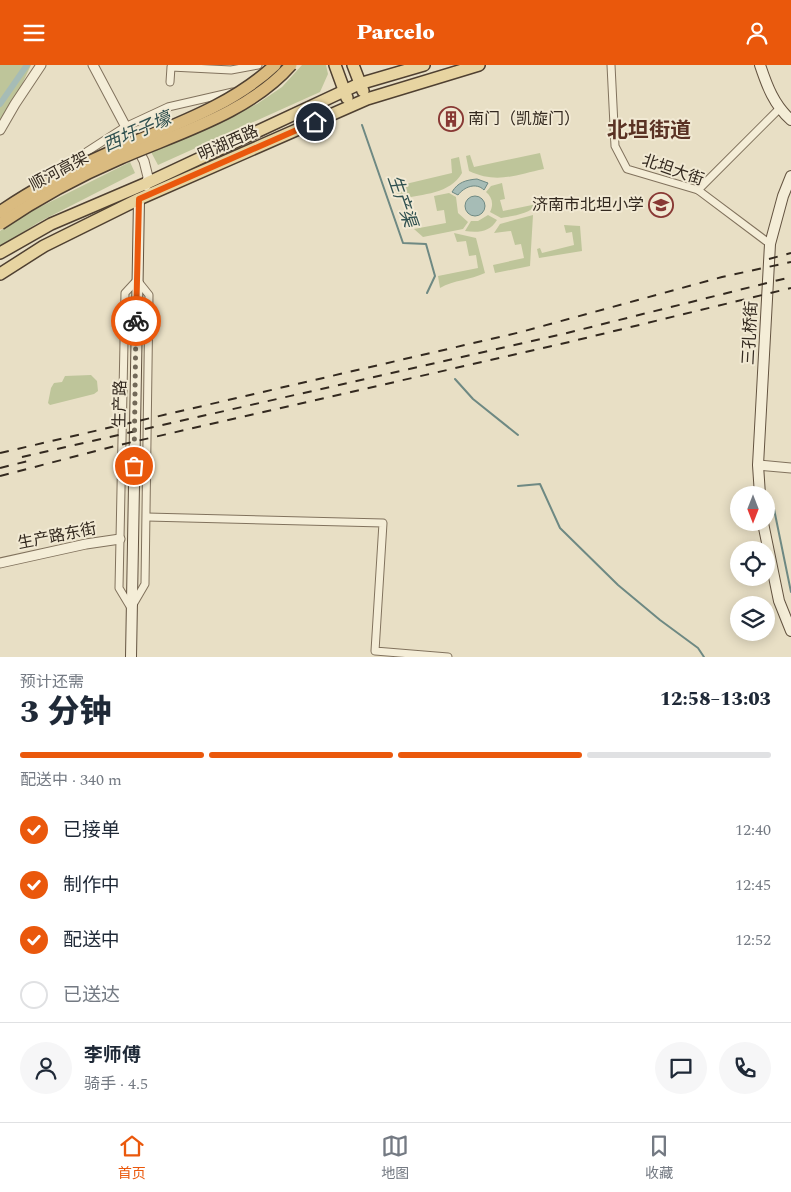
<!DOCTYPE html>
<html lang="zh">
<meta charset="utf-8">
<style>
:root{--surface:#fff;--page:#f6f6f7;--text:#1f2937;--muted:#747a83;--line:#e0e1e3;--accent:#ea580c}
body{margin:0;font-family:Spectral,"Noto Sans SC",serif;background:var(--page);color:var(--text);height:100vh;display:flex;flex-direction:column;font-size:19px;white-space:nowrap}
*{box-sizing:border-box;margin:0}
p{font-size:16px;color:var(--muted)}
.icon{flex:none;width:28px;height:28px;fill:none;stroke:currentColor;stroke-width:2;stroke-linecap:round;stroke-linejoin:round}
.map{position:relative;height:592px;overflow:hidden}
.panel{display:flex;flex-direction:column;background:var(--surface);flex:1}
.panel>*{flex:none}
.needle{width:32px;rotate:180deg}
.fabs{position:absolute;left:730px;top:421px;display:grid;gap:10px}
.fabs a{display:grid;place-items:center;width:45px;height:45px;border-radius:50%;background:var(--surface);box-shadow:0 2px 12px #0003;font-size:25px}
.pin{position:absolute;display:grid;place-items:center;width:42px;height:42px;color:#fff;margin:-21px;border:2px solid #fff;border-radius:50%;box-shadow:0 1px 5px #0007}
.courier{position:absolute;display:grid;place-items:center;width:50px;height:50px;margin:-25px;border:4px solid #ea580c;border-radius:50%;background:#fff;color:#222;box-shadow:0 1px 6px #0007}
.headline em{font-style:normal;font-weight:800}
.headline div{display:flex;flex-direction:column-reverse}
.headline{display:flex;align-items:center;justify-content:space-between;height:85px;padding:0 20px}
h1{font-size:32px;font-weight:800;line-height:38px}
.bar{display:grid;grid-template-columns:repeat(4,1fr);gap:8px 5px;align-content:center;height:60px;padding:0 20px}
.bar i{height:6px;border-radius:4px;background:var(--line)}
.bar .current{background:var(--accent)}
.bar p{grid-column:span 4}
.line{display:flex;align-items:center;gap:12px;padding:0 20px;border-top:1px solid var(--line)}
.line div{flex:1}
.round{display:grid;place-items:center;flex:none;width:52px;height:52px;border-radius:26px;background:var(--page)}
ol{padding:0 20px;list-style:none}
li{display:flex;align-items:center;gap:15px;height:55px}
li p{margin-inline-start:auto}
li .icon{padding:5px;border-radius:50%;background:var(--accent);color:#fff;stroke-width:4}
li:last-child{color:var(--muted)}
li i{width:28px;height:28px;border:2px solid var(--line);border-radius:50%}
header{display:flex;justify-content:space-between;align-items:center;height:65px;padding:0 20px;background:var(--accent);color:#fff;font-size:22px;font-weight:800}
.tab-bar{display:flex;justify-content:space-around;align-items:center;height:70px;border-top:1px solid var(--line);background:var(--surface);font-size:14px;color:var(--muted)}
.tab-bar a{display:grid;justify-items:center;gap:2px}
.tab-bar .current{color:var(--accent)}
.map>svg:first-child{display:block}
.green{fill:#bec59a}
.water{fill:#a6bcb6;stroke:#6e8983}
.lines{fill:none;stroke-linecap:round;stroke-linejoin:round}
.stream{stroke:#6e8983;stroke-width:2}
.canal{stroke:#a6bcb6;stroke-width:6}
.minor-casing{stroke:#81725d;stroke-width:9}
.tertiary-casing{stroke:#81725d;stroke-width:11}
.secondary-casing{stroke:#635340;stroke-width:12}
.primary-casing{stroke:#4f4031;stroke-width:14}
.minor{stroke:#f4edd7;stroke-width:7}
.tertiary{stroke:#f4edd7;stroke-width:9}
.secondary{stroke:#f4edd7;stroke-width:10}
.primary{stroke:#e7d4a1;stroke-width:11}
.rail{stroke:#33291f;stroke-width:2;stroke-dasharray:9 9;stroke-linecap:butt}
.trunk-bridge-casing{stroke:#4f4031;stroke-width:14;stroke-linecap:butt}
.trunk-bridge{stroke:#dabb80;stroke-width:11}
.done{stroke:#726959;stroke-width:5;stroke-dasharray:0 9}
.route{stroke:#ea580c;stroke-width:6}
.labels{text-anchor:middle;dominant-baseline:central;stroke-width:4;stroke-linejoin:round;paint-order:stroke}
.poi-label{font-size:16px;fill:#33291f;stroke:#f1e9d3;text-anchor:start}
.street-label{font-size:16px;fill:#33291f;stroke:#f1e9d3}
.water-label{font-size:18px;font-style:italic;fill:#305150;stroke:#f1e9d3}
.district-label{font-size:21px;font-weight:bold;fill:#5a3224;stroke:#f1e9d3}
</style>
<header><svg class="icon" aria-label="menu" viewBox="0 0 24 24"><path d="M4 6h16M4 12h16M4 18h16"/></svg>Parcelo<svg class="icon" aria-label="person" viewBox="0 0 24 24"><circle cx="12" cy="8" r="4"/><path d="M4 21q1-7 8-7t8 7"/></svg></header>
<div class="map">
<svg width="791" height="592" viewBox="0 0 791 592">
<rect width="100%" height="100%" fill="#e8dfc5"/>
<g class="green">
<polygon points="0,0 31,0 0,67"/>
<polygon points="302,0 326,0 328,9 320,27 158,100 151,87 257,39 282,22"/>
<path d="M540 88 544 104C515 110 497 119 469 106L466 91 470 90 474 102Z"/>
<path d="M459 92 462 108C450 129 423 129 401 134L393 122 452 108 451 94Z"/>
<polygon points="130,97 135,108 39,157 0,182 0,166 22,151"/>
<path d="M502 118 505 134 500 135 503 146 537 139C530 149 513 151 501 153L490 147C494 139 492 132 486 127L491 121Z"/>
<polygon points="449,128 456,132 458,148 468,157 463,164 423,172 414,164 446,158 444,145 437,146 434,131"/>
<path d="M488 150 497 155C490 167 478 168 465 166L471 156H478Z"/>
<polygon points="533,150 530,201 495,208 493,200 524,193 521,179 515,180 511,166 494,168 500,159"/>
<polygon points="564,160 580,161 582,186 539,193 537,184 540,183 542,188 574,180 572,167 566,168"/>
<path d="M454 168 476 173 485 208C470 215 454 215 440 223L438 211 478 203 476 190 469 191 466 176 457 177Z"/>
<polygon points="91,310 97,316 98,326 94,329 50,340 48,338 51,323 54,318 62,317 65,311"/>
</g>
<g class="water">
<path d="M477 114 488 118 484 125C476 117 464 122 458 130L452 127C458 117 466 115 477 114Z"/>
<circle cx="475" cy="141" r="10"/>
</g>
<g class="lines">
<g class="stream">
<polyline points="277,6 282,0"/>
<polyline points="250,28 262,19"/>
<polyline points="362,60 403,178 426,179 435,211 427,228"/>
<polyline points="455,314 473,334 518,370"/>
<polyline points="518,421 540,419 560,463 618,520 660,555 698,583 704,592"/>
<polyline points="774,444 791,527"/>
</g>
<polyline class="canal" points="0,39 27,0"/>
<defs>
<g id="minor">
<polyline points="611,0 615,81 627,104 698,125 770,179"/>
<polyline points="170,17 171,2 231,5 258,0"/>
<polyline points="43,115 125,62 168,42 233,27"/>
<polyline points="698,125 780,43"/>
<polygon points="137,215 149,230 145,519 131,543 119,523 125,228"/>
<polyline points="147,452 383,458 375,586 448,592"/>
</g>
<g id="tertiary">
<polyline points="93,0 144,96 148,112 146,121"/>
<polyline points="0,65 15,39 41,0"/>
<polyline points="758,400 791,403"/>
<polyline points="0,498 86,479 120,474"/>
</g>
<g id="secondary">
<path d="M760 0C767 21 774 40 791 55"/>
<polyline points="760,430 758,400 770,179 783,131 791,111"/>
<polyline points="763,458 779,536 791,566"/>
<polyline points="131,592 139,134"/>
</g>
<g id="primary">
<polyline points="335,0 347,33"/>
<polyline points="353,0 363,26"/>
<polyline points="0,188 51,159 147,118 359,19 424,0"/>
<polyline points="0,209 44,181 139,134 367,34 479,0"/>
</g>
</defs>
<use href="#minor" class="minor-casing"/>
<use href="#tertiary" class="tertiary-casing"/>
<use href="#secondary" class="secondary-casing"/>
<use href="#primary" class="primary-casing"/>
<use href="#minor" class="minor"/>
<use href="#tertiary" class="tertiary"/>
<use href="#secondary" class="secondary"/>
<use href="#primary" class="primary"/>
<g class="rail">
<polyline points="769,194 791,188"/>
<polyline points="0,388 521,267 722,212 791,197"/>
<polyline points="22,392 563,269 791,212"/>
<polyline points="0,403 32,395"/>
<polyline points="0,411 115,381 565,278 791,223"/>
</g>
<defs>
<g id="trunk-bridge">
<path d="M0 147C32 125 68 106 104 90 163 63 227 45 275 0"/>
<path d="M0 159C38 133 79 111 121 93 178 68 249 48 291 0"/>
</g>
</defs>
<use href="#trunk-bridge" class="trunk-bridge-casing"/>
<use href="#trunk-bridge" class="trunk-bridge"/>
</g>
<g class="lines">
<polyline class="done" points="134,401 136,256"/>
<polyline class="route" points="136,256 139,134 315,57"/>
</g>
<defs>
<symbol id="building-ring" viewBox="-11 -11 22 22"><circle r="9.5" fill="#f1e9d3" stroke="#883834" stroke-width="1.5"/><path d="M-4-6H4V6H1V3H-1V6H-4ZM-2.5-4.3h1.7v1.8h-1.7ZM.8-4.3h1.7v1.8H.8ZM-2.5-1h1.7V.8h-1.7ZM.8-1h1.7V.8H.8Z" fill="#883834"/></symbol>
<symbol id="school-ring" viewBox="-11 -11 22 22"><circle r="9.5" fill="#f1e9d3" stroke="#883834" stroke-width="1.5"/><path d="M0-5L7-2L0 1L-7-2ZM-4 1L0 2.5L4 1V4Q0 6-4 4Z" fill="#883834"/></symbol>
</defs>
<g fill-rule="evenodd">
<use href="#building-ring" x="437" y="40" width="28" height="28"/>
<use href="#school-ring" x="647" y="126" width="28" height="28"/>
</g>
<g class="labels">
<g class="poi-label">
<text x="468" y="54">南门（凯旋门）</text>
<text x="644" y="140" text-anchor="end">济南市北坦小学</text>
</g>
<g class="street-label">
<text transform="translate(228 78) rotate(-24)">明湖西路</text>
<text transform="translate(673 105) rotate(19)">北坦大街</text>
<text transform="translate(59 106) rotate(-28)">顺河高架</text>
<text transform="translate(750 268) rotate(-87)">三孔桥街</text>
<text transform="translate(120 339) rotate(-89)">生产路</text>
<text transform="translate(57 471) rotate(-11)">生产路东街</text>
</g>
<g class="water-label">
<text transform="translate(137 67) rotate(-24)">西圩子壕</text>
<text transform="translate(402 136) rotate(71)">生产渠</text>
</g>
<g class="district-label">
<text x="649" y="66">北坦街道</text>
</g>
</g>
</svg>
<div class="fabs">
<a><svg class="needle" viewBox="-14 -14 28 28"><path d="M0-13l5 13h-10z" fill="#e53935"/><path d="M0 13l5-13h-10z" fill="#747a83"/></svg></a>
<a><svg class="icon" aria-label="locate" viewBox="0 0 24 24"><circle cx="12" cy="12" r="6"/><path d="M12 2v4M12 18v4M2 12h4M18 12h4"/></svg></a>
<a><svg class="icon" aria-label="layers" viewBox="0 0 24 24"><path d="M12 4l9 5-9 5-9-5zM3 14l9 5 9-5"/></svg></a>
</div>
<div class="pin" style="left:134px;top:401px;background:#ea580c"><svg class="icon" aria-label="bag" viewBox="0 0 24 24"><path d="M5 8h14l-1 12H6zM9 8a3 3 0 0 1 6 0"/></svg></div>
<div class="pin" style="left:315px;top:57px;background:#1f2937"><svg class="icon" aria-label="home" viewBox="0 0 24 24"><path d="M3 11l9-7 9 7M6 9v11h12V9"/></svg></div>
<div class="courier" style="left:136px;top:256px"><svg class="icon" aria-label="bike" viewBox="0 0 24 24"><circle cx="6" cy="16" r="4"/><circle cx="18" cy="16" r="4"/><path d="M6 16l4-8h5l3 8M10 8l3 8H6M13 5h3"/></svg></div>
</div>
<section class="panel">
<div class="headline"><div><h1>3 分钟</h1><p>预计还需</p></div><em>12:58–13:03</em></div>
<div class="bar"><i class="current"></i><i class="current"></i><i class="current"></i><i></i><p>配送中 · 340 m</p></div>
<ol>
<li><svg class="icon" aria-label="check" viewBox="0 0 24 24"><path d="M5 12l5 5 9-10"/></svg>已接单<p>12:40</p></li>
<li><svg class="icon" aria-label="check" viewBox="0 0 24 24"><path d="M5 12l5 5 9-10"/></svg>制作中<p>12:45</p></li>
<li><svg class="icon" aria-label="check" viewBox="0 0 24 24"><path d="M5 12l5 5 9-10"/></svg>配送中<p>12:52</p></li>
<li><i></i>已送达</li>
</ol>
<div class="line" style="height:90px"><a class="round"><svg class="icon" aria-label="person" viewBox="0 0 24 24"><circle cx="12" cy="8" r="4"/><path d="M4 21q1-7 8-7t8 7"/></svg></a><div><b>李师傅</b><p>骑手 · 4.5</p></div><a class="round"><svg class="icon" aria-label="chat" viewBox="0 0 24 24"><path d="M4 5h16v11H9l-5 4z"/></svg></a><a class="round"><svg class="icon" aria-label="phone" viewBox="0 0 24 24"><path d="M5 4h4l2 5-3 2q2 4 5 5l2-3 5 2v4C11 20 4 13 5 4z"/></svg></a></div>
</section>
<nav class="tab-bar">
<a class="current"><svg class="icon" aria-label="home" viewBox="0 0 24 24"><path d="M3 11l9-7 9 7M6 9v11h12V9"/></svg>首页</a>
<a><svg class="icon" aria-label="map" viewBox="0 0 24 24"><path d="M3 6l6-2 6 2 6-2v14l-6 2-6-2-6 2zM9 4v14M15 6v14"/></svg>地图</a>
<a><svg class="icon" aria-label="saved" viewBox="0 0 24 24"><path d="M7 4h10v16l-5-4-5 4z"/></svg>收藏</a>
</nav>
